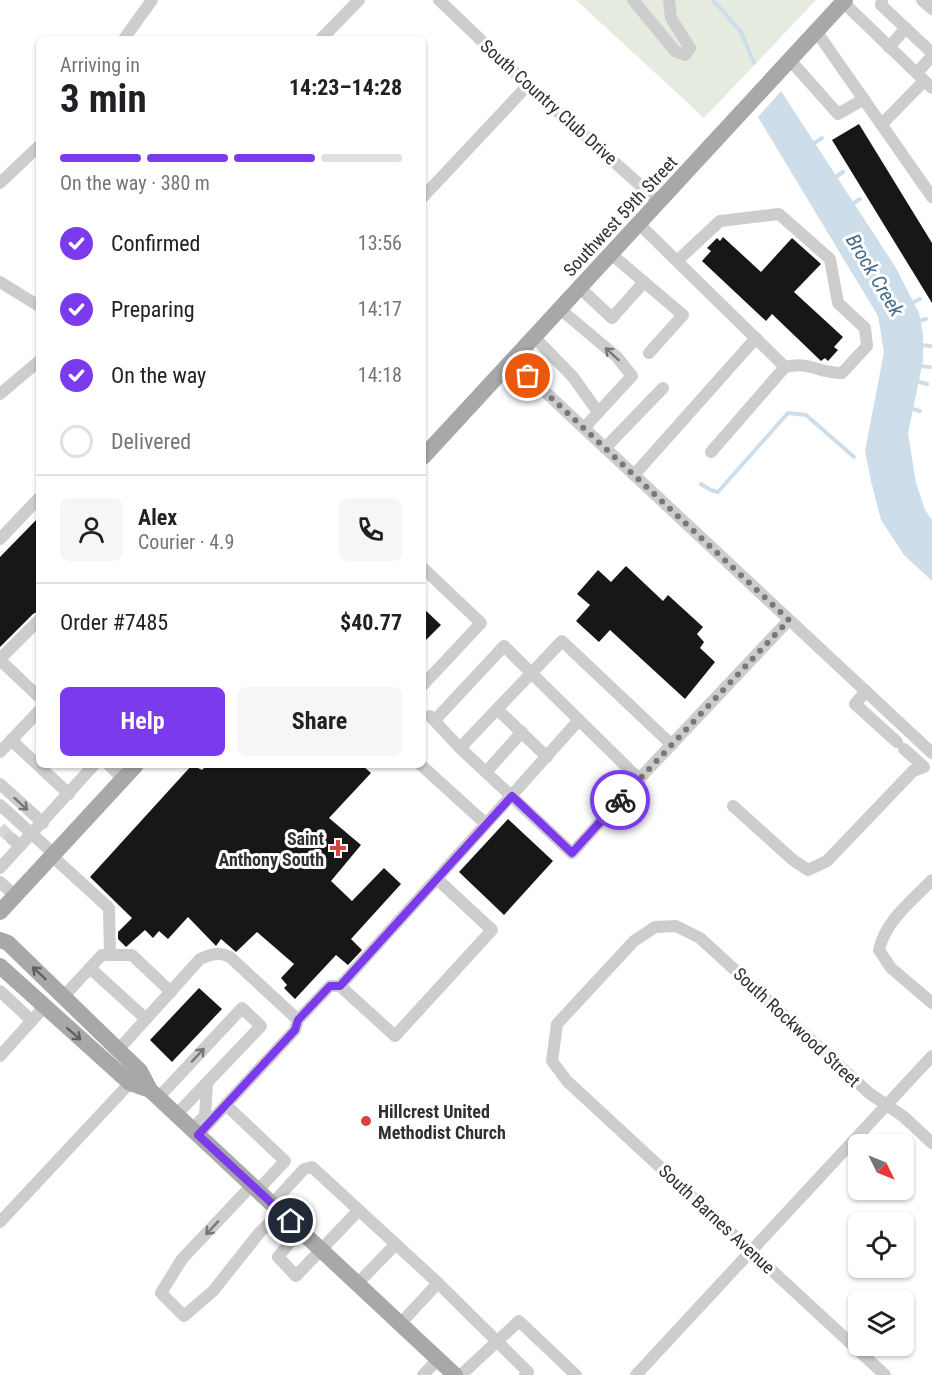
<!DOCTYPE html>
<meta charset="utf-8">
<style>
:root{--surface:#fff;--page:#f6f6f6;--text:#202124;--muted:#757577;--line:#e0e0e0;--accent:#7c3aed}
body{margin:0;font-family:"Roboto Condensed",sans-serif;background:var(--page);color:var(--text);height:100vh;display:flex;flex-direction:column;font-size:22px;white-space:nowrap}
*{box-sizing:border-box;margin:0}
p{font-size:20px;color:var(--muted)}
.icon{flex:none;width:33px;height:33px;fill:none;stroke:currentColor;stroke-width:2;stroke-linecap:round;stroke-linejoin:round}
.map{position:relative;flex:1;overflow:hidden}
.drawer{position:absolute;left:36px;top:36px;width:390px;height:732px;display:flex;flex-direction:column;background:var(--surface);border-radius:9px;box-shadow:0 2px 4px #0004}
.drawer>*{flex:none}
.needle{width:39px;rotate:133deg}
.controls{position:absolute;left:848px;top:1134px;display:grid;gap:12px}
.controls a{display:grid;place-items:center;width:66px;height:66px;border-radius:9px;background:var(--surface);box-shadow:0 2px 4px #0004;font-size:30px}
.pin{position:absolute;display:grid;place-items:center;width:51px;height:51px;color:#fff;margin:-26px;border:3px solid #fff;border-radius:50%;box-shadow:0 2px 6px #0007}
.courier{position:absolute;display:grid;place-items:center;width:60px;height:60px;margin:-30px;border:4px solid #7c3aed;border-radius:50%;background:#fff;color:#222;box-shadow:0 2px 8px #0007}
.head em{font-style:normal;font-weight:700}
.head div{display:flex;flex-direction:column-reverse}
.head{display:flex;align-items:center;justify-content:space-between;height:102px;padding:0 24px}
h1{font-size:39px;font-weight:700;line-height:45px}
.bar{display:grid;grid-template-columns:repeat(4,1fr);gap:9px 6px;align-content:center;height:72px;padding:0 24px}
.bar i{height:8px;border-radius:4px;background:var(--line)}
.bar .on{background:var(--accent)}
.bar p{grid-column:span 4}
.line{display:flex;align-items:center;gap:15px;padding:0 24px;border-top:2px solid var(--line)}
.line div{flex:1}
.round{display:grid;place-items:center;flex:none;width:63px;height:63px;border-radius:9px;background:var(--page)}
ol{padding:0 24px;list-style:none}
li{display:flex;align-items:center;gap:18px;height:66px}
li p{margin-inline-start:auto}
li .icon{padding:6px;border-radius:50%;background:var(--accent);color:#fff;stroke-width:4}
li:last-child{color:var(--muted)}
li i{width:33px;height:33px;border:3px solid var(--line);border-radius:50%}
.primary-button{display:flex;gap:12px;margin-top:auto;padding:12px 24px}
.primary-button a{flex:1;height:69px;border-radius:9px;background:var(--accent);color:#fff;font-size:24px;font-weight:700;line-height:69px;text-align:center}
.primary-button a+a{background:var(--page);color:var(--text)}
.map>svg:first-child{display:block}
.green{fill:#e5ecdf}
.water{fill:#cddde9}
.lines{fill:none;stroke-linecap:round;stroke-linejoin:round}
.stream{stroke:#cddde9;stroke-width:4}
.building{fill:#171717}
.minor-tunnel{stroke:#d6d6d6;stroke-width:12;stroke-dasharray:12 6;stroke-linecap:butt}
.minor{stroke:#cdcdcd;stroke-width:12}
.major{stroke:#a8a8a8;stroke-width:16}
.oneway{stroke:#777}
.oneway2{stroke:#606060}
.done{stroke:#787878;stroke-width:6;stroke-dasharray:0 10.8}
.route{stroke:#7c3aed;stroke-width:8}
.poi-dot{fill:#d64343;stroke:#fff;stroke-width:2}
.labels{text-anchor:middle;dominant-baseline:central;stroke-width:6;stroke-linejoin:round;paint-order:stroke}
.street-label{font-size:18px;fill:#303030;stroke:#fff}
.poi-label{font-size:18px;font-weight:bold;fill:#303030;stroke:#fff;text-anchor:end}
.water-label{font-size:20px;font-style:italic;fill:#446b8b;stroke:#fff}
</style>
<div class="map">
<svg width="932" height="1375" viewBox="0 0 932 1375">
<rect width="100%" height="100%" fill="#fff"/>
<polygon class="green" points="576,0 816,0 704,118"/>
<polygon class="water" points="781,91 896,268 919,313 923,334 923,361 908,433 916,483 925,510 932,520 932,581 904,555 881,520 871,481 865,451 884,352 878,316 758,117"/>
<g class="lines">
<g class="stream">
<polyline points="713,0 741,32 754,63"/>
<polyline points="813,144 822,138"/>
<polyline points="834,178 843,172"/>
<polyline points="851,205 860,199"/>
<polyline points="910,304 920,299"/>
<polyline points="915,322 926,319"/>
<polyline points="920,345 931,346"/>
<polyline points="919,366 930,367"/>
<polyline points="916,381 927,384"/>
<polyline points="909,408 920,411"/>
<polyline points="701,484 711,490 718,492 788,413 806,415 854,457"/>
</g>
</g>
<g class="building">
<polygon points="859,124 932,243 932,303 832,140"/>
<polygon points="723,237 761,272 792,238 821,264 794,292 843,337 834,347 838,350 828,361 825,358 821,361 772,314 766,321 702,261 711,251 707,248 717,238 720,241"/>
<polygon points="39,517 39,611 33,614 0,647 0,557"/>
<polygon points="626,566 663,601 668,595 703,627 697,634 704,642 700,648 715,662 685,699 610,630 599,642 576,621 590,605 577,594 598,570 611,582"/>
<polygon points="423,608 441,625 423,643"/>
<polygon points="192,765 202,770 207,765 362,765 371,773 329,818 361,845 331,881 352,901 384,868 401,884 351,939 362,950 348,965 336,955 295,999 284,988 287,985 281,978 294,964 257,932 236,952 221,939 216,946 188,917 168,939 159,931 153,938 145,930 126,947 118,939 118,932 132,918 90,877"/>
<polygon points="508,819 553,861 504,915 459,872"/>
<polygon points="199,988 222,1009 172,1062 150,1040"/>
</g>
<g class="lines">
<polyline class="minor-tunnel" points="0,828 11,838"/>
<g class="minor">
<polyline points="439,0 528,85 659,202"/>
<polyline points="633,0 675,51 685,55 690,48 671,18 669,0"/>
<polyline points="882,0 881,5 932,53"/>
<polyline points="922,0 932,9"/>
<polyline points="843,2 932,88"/>
<polyline points="816,31 932,197"/>
<polyline points="124,39 152,0"/>
<polyline points="321,39 359,0"/>
<polyline points="889,47 906,28"/>
<polyline points="790,60 838,114 864,99"/>
<polyline points="917,73 932,56"/>
<polyline points="882,124 924,81"/>
<polyline points="0,183 39,146"/>
<polyline points="423,197 528,85"/>
<polyline points="639,224 785,367 711,452"/>
<path d="M677 261 720 221 779 214 830 259 838 303 865 328 867 346 842 373C817 373 810 361 785 367"/>
<polyline points="0,282 39,306"/>
<polyline points="644,282 683,315 649,353"/>
<polyline points="580,288 612,318 644,282 611,254"/>
<polyline points="560,309 617,357 632,376 584,428"/>
<polyline points="534,337 573,377 598,412"/>
<polyline points="512,361 932,753"/>
<polyline points="0,394 39,361"/>
<polyline points="605,448 663,388"/>
<polyline points="634,475 756,338"/>
<polyline points="0,539 39,498"/>
<polyline points="423,568 481,623 423,685"/>
<polyline points="0,659 39,620"/>
<polyline points="0,660 39,697"/>
<polyline points="866,691 855,704 897,742"/>
<polyline points="498,710 547,757"/>
<polyline points="430,716 460,748 562,641 672,745"/>
<polyline points="435,720 504,646 579,720"/>
<polyline points="11,740 69,794"/>
<polyline points="460,748 572,853 639,779"/>
<polyline points="0,752 39,711"/>
<polyline points="109,765 123,779"/>
<polyline points="421,765 486,824 579,720 639,779 789,620"/>
<polyline points="486,772 522,732"/>
<polyline points="0,784 43,823"/>
<polyline points="0,805 54,854"/>
<polyline points="733,806 793,860 808,870 827,861 913,771 924,767 904,749"/>
<polyline points="11,838 20,846"/>
<polyline points="52,856 109,908 110,955"/>
<polyline points="0,868 94,765"/>
<path d="M932 880C912 901 885 921 879 950L891 968 932 1003"/>
<polyline points="0,882 15,896"/>
<polyline points="90,968 146,1019"/>
<polyline points="340,986 395,1036 492,930 437,879"/>
<polyline points="0,991 32,1021"/>
<polyline points="64,996 102,955 132,955 171,992"/>
<path d="M118 1050 200 959C211 954 219 952 230 957L298 1020"/>
<polyline points="0,1056 44,1007"/>
<polyline points="158,1098 242,1008 261,1026 176,1115"/>
<polyline points="226,1105 285,1161 258,1190"/>
<polyline points="192,1129 205,1116 207,1083"/>
<polyline points="198,1135 295,1030 298,1020 330,986 340,986 486,824"/>
<polyline points="252,1185 182,1259 161,1293 184,1316 213,1291 260,1232 281,1212"/>
<polyline points="272,1204 304,1169 312,1167 438,1283 400,1324"/>
<polyline points="0,1222 130,1083"/>
<polyline points="300,1230 278,1257 296,1276 358,1211"/>
<polyline points="438,1283 528,1372 525,1375"/>
<polyline points="357,1284 396,1244"/>
<polyline points="423,1375 438,1359"/>
<polyline points="461,1375 519,1321 576,1375"/>
<polyline points="636,1375 932,1056"/>
<polyline points="885,1375 567,1081 552,1061 557,1024 634,941 655,927 676,926 700,938 869,1093 904,1117 932,1143"/>
</g>
<g class="major">
<polyline points="423,457 845,0"/>
<polyline points="0,912 136,765"/>
<polyline points="0,940 8,943 140,1071 150,1090 455,1375"/>
<polyline points="0,966 130,1083 150,1090"/>
</g>
</g>
<defs><path id="oneway-shaft" d="M-6 0H5M1.5-3L5.5 0L1.5 3" fill="none" stroke-width="1.6" stroke-linecap="round" stroke-linejoin="round" transform="scale(1.5)"/></defs>
<g class="oneway">
<use href="#oneway-shaft" transform="translate(612 354) rotate(-138)"/>
<use href="#oneway-shaft" transform="translate(21 804) rotate(42)"/>
<use href="#oneway-shaft" transform="translate(198 1055) rotate(-47)"/>
<use href="#oneway-shaft" transform="translate(212 1228) rotate(133)"/>
</g>
<g class="oneway2">
<use href="#oneway-shaft" transform="translate(39 973) rotate(-137)"/>
<use href="#oneway-shaft" transform="translate(74 1034) rotate(41)"/>
</g>
<g class="lines">
<polyline class="done" points="528,376 789,620 620,800"/>
<polyline class="route" points="291,1221 198,1135 295,1030 298,1020 330,986 340,986 512,796 572,853 620,800"/>
</g>
<g class="poi-dot">
<path d="M335 839h6v6h6v6h-6v6h-6v-6h-6v-6h6z"/>
<circle cx="366" cy="1121" r="6"/>
</g>
<g class="labels">
<g class="street-label">
<text transform="translate(549 102) rotate(42)">South Country Club Drive</text>
<text transform="translate(620 216) rotate(-47)">Southwest 59th Street</text>
<text transform="translate(797 1027) rotate(43)">South Rockwood Street</text>
<text transform="translate(717 1219) rotate(43)">South Barnes Avenue</text>
</g>
<g class="poi-label">
<text x="324" y="838">Saint<tspan x="324" dy="21">Anthony South</tspan></text>
<text x="378" y="1111" text-anchor="start">Hillcrest United<tspan x="378" dy="21">Methodist Church</tspan></text>
</g>
<g class="water-label">
<text transform="translate(875 275) rotate(59)">Brock Creek</text>
</g>
</g>
</svg>
<div class="controls">
<a><svg class="needle" viewBox="-14 -14 28 28"><path d="M0-13l5 13h-10z" fill="#e53935"/><path d="M0 13l5-13h-10z" fill="#757577"/></svg></a>
<a><svg class="icon" aria-label="locate" viewBox="0 0 24 24"><circle cx="12" cy="12" r="6"/><path d="M12 2v4M12 18v4M2 12h4M18 12h4"/></svg></a>
<a><svg class="icon" aria-label="layers" viewBox="0 0 24 24"><path d="M12 4l9 5-9 5-9-5zM3 14l9 5 9-5"/></svg></a>
</div>
<div class="pin" style="left:528px;top:376px;background:#ea580c"><svg class="icon" aria-label="bag" viewBox="0 0 24 24"><path d="M5 8h14l-1 12H6zM9 8a3 3 0 0 1 6 0"/></svg></div>
<div class="pin" style="left:291px;top:1221px;background:#1f2937"><svg class="icon" aria-label="home" viewBox="0 0 24 24"><path d="M3 11l9-7 9 7M6 9v11h12V9"/></svg></div>
<div class="courier" style="left:620px;top:800px"><svg class="icon" aria-label="bike" viewBox="0 0 24 24"><circle cx="6" cy="16" r="4"/><circle cx="18" cy="16" r="4"/><path d="M6 16l4-8h5l3 8M10 8l3 8H6M13 5h3"/></svg></div>
<section class="drawer">
<div class="head"><div><h1>3 min</h1><p>Arriving in</p></div><em>14:23–14:28</em></div>
<div class="bar"><i class="on"></i><i class="on"></i><i class="on"></i><i></i><p>On the way · 380 m</p></div>
<ol>
<li><svg class="icon" aria-label="check" viewBox="0 0 24 24"><path d="M5 12l5 5 9-10"/></svg>Confirmed<p>13:56</p></li>
<li><svg class="icon" aria-label="check" viewBox="0 0 24 24"><path d="M5 12l5 5 9-10"/></svg>Preparing<p>14:17</p></li>
<li><svg class="icon" aria-label="check" viewBox="0 0 24 24"><path d="M5 12l5 5 9-10"/></svg>On the way<p>14:18</p></li>
<li><i></i>Delivered</li>
</ol>
<div class="line" style="height:108px"><a class="round"><svg class="icon" aria-label="person" viewBox="0 0 24 24"><circle cx="12" cy="8" r="4"/><path d="M4 21q1-7 8-7t8 7"/></svg></a><div><b>Alex</b><p>Courier · 4.9</p></div><a class="round"><svg class="icon" aria-label="phone" viewBox="0 0 24 24"><path d="M5 4h4l2 5-3 2q2 4 5 5l2-3 5 2v4C11 20 4 13 5 4z"/></svg></a></div>
<div class="line" style="height:78px"><div>Order #7485</div><b>$40.77</b></div>
<div class="primary-button"><a>Help</a><a>Share</a></div>
</section>
</div>
